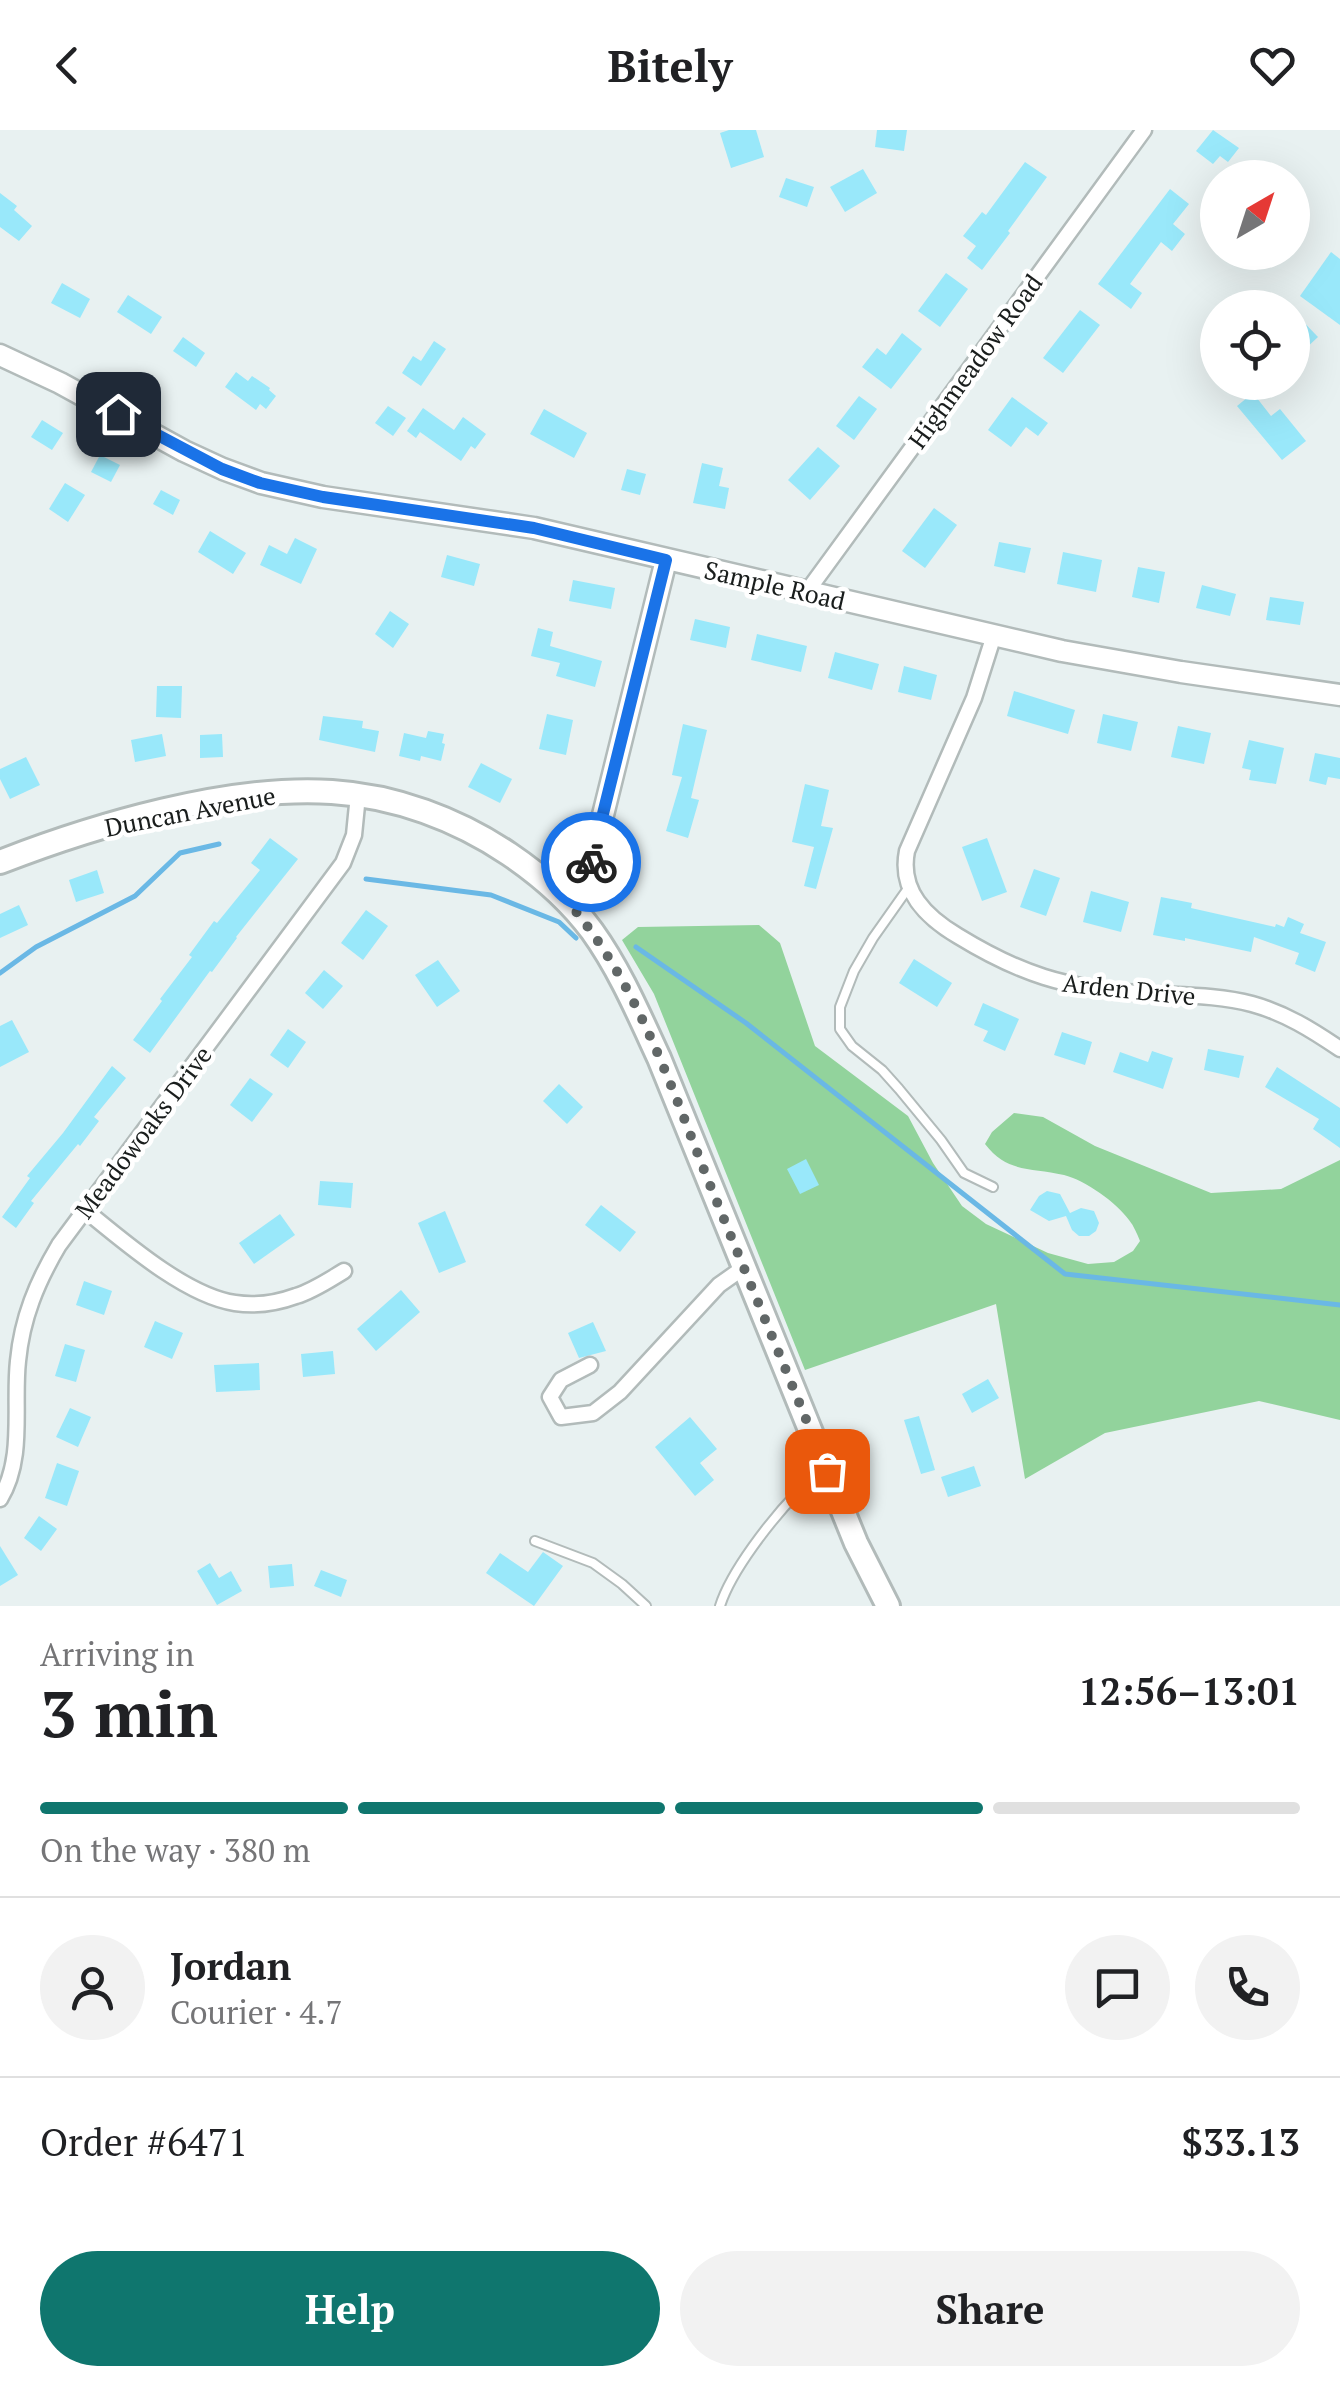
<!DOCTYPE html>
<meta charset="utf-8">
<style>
:root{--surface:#fff;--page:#f2f2f2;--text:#202124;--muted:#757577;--line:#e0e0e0;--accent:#0f766e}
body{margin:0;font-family:"PT Serif",serif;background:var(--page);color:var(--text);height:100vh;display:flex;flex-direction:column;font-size:38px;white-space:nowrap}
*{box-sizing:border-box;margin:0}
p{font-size:32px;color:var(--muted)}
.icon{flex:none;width:55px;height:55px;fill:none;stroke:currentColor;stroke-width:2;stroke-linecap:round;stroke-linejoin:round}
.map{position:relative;height:1476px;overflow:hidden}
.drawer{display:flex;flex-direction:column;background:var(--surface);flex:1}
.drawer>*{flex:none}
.needle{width:65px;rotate:39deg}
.fabs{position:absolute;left:1200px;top:30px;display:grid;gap:20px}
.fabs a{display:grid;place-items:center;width:110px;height:110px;border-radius:50%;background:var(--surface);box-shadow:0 10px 40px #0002;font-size:50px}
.pin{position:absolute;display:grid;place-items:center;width:85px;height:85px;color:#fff;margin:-42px;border-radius:20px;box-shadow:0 5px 15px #0006}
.courier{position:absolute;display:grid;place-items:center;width:100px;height:100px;margin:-50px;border:8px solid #1a73e8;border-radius:50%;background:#fff;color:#222;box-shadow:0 2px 12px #0007}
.headline em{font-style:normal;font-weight:600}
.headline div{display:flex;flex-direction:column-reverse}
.headline{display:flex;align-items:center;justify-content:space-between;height:170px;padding:0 40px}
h1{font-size:65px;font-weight:600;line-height:75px}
.bar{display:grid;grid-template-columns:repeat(4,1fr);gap:15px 10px;align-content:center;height:120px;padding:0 40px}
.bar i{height:12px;border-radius:8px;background:var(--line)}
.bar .active{background:var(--accent)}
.bar p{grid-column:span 4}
.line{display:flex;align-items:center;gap:25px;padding:0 40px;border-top:2px solid var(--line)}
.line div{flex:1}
.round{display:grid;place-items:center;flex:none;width:105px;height:105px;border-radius:52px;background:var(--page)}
.primary-button{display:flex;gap:20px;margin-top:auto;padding:20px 40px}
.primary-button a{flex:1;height:115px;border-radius:60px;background:var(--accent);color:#fff;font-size:40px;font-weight:600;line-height:115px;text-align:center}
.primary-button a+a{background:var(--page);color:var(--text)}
header{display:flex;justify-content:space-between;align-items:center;height:130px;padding:0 40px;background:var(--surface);font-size:45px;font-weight:600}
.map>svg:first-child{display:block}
.forest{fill:#92d39c}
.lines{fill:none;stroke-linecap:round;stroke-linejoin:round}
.stream{stroke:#6ab8e5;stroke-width:5}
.building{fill:#99e8fa}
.lane-casing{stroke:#b2bbba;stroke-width:12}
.street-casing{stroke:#b2bbba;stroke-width:19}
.secondary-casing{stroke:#b2bbba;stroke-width:25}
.primary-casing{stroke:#b2bbba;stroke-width:28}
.lane{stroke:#fff;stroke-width:8}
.street{stroke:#fff;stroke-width:14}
.secondary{stroke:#fff;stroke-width:20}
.primary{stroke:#fff;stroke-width:22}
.done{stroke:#616767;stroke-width:10;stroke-dasharray:0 18}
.route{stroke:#1a73e8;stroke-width:12}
.labels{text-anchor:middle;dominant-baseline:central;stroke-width:9;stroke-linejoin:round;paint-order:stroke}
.street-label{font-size:25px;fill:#191d1c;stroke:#fff}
</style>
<header><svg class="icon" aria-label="back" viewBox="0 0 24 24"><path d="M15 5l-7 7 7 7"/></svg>Bitely<svg class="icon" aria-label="heart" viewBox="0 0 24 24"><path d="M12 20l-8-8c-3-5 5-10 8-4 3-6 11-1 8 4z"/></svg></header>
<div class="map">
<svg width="1340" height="1476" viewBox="0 0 1340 1476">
<rect width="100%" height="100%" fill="#e8f1f1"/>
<path class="forest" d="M759 795 780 813 815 916 908 986 933 1033 962 1076 986 1094 1048 1123 1088 1134 1114 1132 1133 1121 1140 1111C1137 1104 1134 1096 1129 1090 1117 1073 1085 1050 1064 1045 1032 1037 1008 1044 985 1014L992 1002 1014 983 1043 987 1095 1016 1211 1063 1281 1059 1340 1030V1290L1259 1271 1105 1303 1025 1349 996 1174 805 1240 654 864 622 810 638 797Z"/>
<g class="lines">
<g class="stream">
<polyline points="366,749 491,765 559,792 576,808"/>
<polyline points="636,817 746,893 1065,1144 1340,1175"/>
<polyline points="0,843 36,817 135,766 180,723 219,714"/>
</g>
</g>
<g class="building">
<polygon points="729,0 756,0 764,27 731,38 720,3"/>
<polygon points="877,0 907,0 904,21 875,17"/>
<polygon points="1213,0 1239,18 1228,32 1220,26 1213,34 1196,21"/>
<polygon points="1025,32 1047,47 1008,101 1010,103 982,140 967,128 976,116 963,106 982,82 986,85"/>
<polygon points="863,39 877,63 845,82 830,57"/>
<polygon points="786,48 814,57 807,77 779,67"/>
<polygon points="1170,59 1189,74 1173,94 1185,104 1172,121 1161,112 1130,154 1142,163 1131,179 1098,154"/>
<polygon points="0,63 17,76 14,80 32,96 19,111 0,97"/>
<polygon points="1331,122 1340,129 1340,195 1300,166"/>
<polygon points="946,143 968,159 940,197 918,181"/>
<polygon points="62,153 90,169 80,188 51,173"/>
<polygon points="128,165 162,187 151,204 117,182"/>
<polygon points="1080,180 1100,195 1063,243 1043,228"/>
<polygon points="1292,180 1318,207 1292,231"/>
<polygon points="902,203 922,219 891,259 862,237 877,218 886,225"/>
<polygon points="183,207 205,223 196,237 173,221"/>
<polygon points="434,211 446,219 421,256 402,243 413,226 421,231"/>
<polygon points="236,242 248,251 252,246 270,258 269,260 276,266 266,279 260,274 256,280 225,257"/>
<polygon points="1253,263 1271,286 1280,279 1306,311 1282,330 1237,276"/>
<polygon points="859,266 877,279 854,310 836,296"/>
<polygon points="1012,267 1048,293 1038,306 1026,297 1011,317 988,300"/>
<polygon points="388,276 406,288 393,306 375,293"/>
<polygon points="423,278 454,300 463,287 486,304 475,319 471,316 461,331 420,302 416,308 407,301"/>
<polygon points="544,279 587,303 574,328 530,304"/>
<polygon points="42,290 63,303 52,320 31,307"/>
<polygon points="818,317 840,336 810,370 788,350"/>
<polygon points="100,325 120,335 111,352 91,342"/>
<polygon points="702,333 723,338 719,356 729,358 725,379 693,373"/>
<polygon points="627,339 646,344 640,365 621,360"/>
<polygon points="65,353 85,365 68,392 49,379"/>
<polygon points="161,360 180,370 173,385 153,374"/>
<polygon points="934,378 957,395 925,438 902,421"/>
<polygon points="210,401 246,423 233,444 198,422"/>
<polygon points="295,408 317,419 301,454 260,435 269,415 287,424"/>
<polygon points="999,412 1031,418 1025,443 994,436"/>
<polygon points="1063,422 1102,430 1096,462 1057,454"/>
<polygon points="447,425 480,434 474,456 441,447"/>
<polygon points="1138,437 1165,442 1159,473 1132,467"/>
<polygon points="573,450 615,458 611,479 569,471"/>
<polygon points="1202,455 1236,464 1230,486 1196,478"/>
<polygon points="1270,467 1304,472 1300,495 1266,490"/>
<polygon points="390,481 409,494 393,518 375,504"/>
<polygon points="695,489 730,497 726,518 690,510"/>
<polygon points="538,498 553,502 550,516 602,531 595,557 556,546 560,533 531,526"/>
<polygon points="757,504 807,516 801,542 751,530"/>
<polygon points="835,522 879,534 872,560 828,548"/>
<polygon points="904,536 937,545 931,570 898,562"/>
<polygon points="157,556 182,556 181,588 156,587"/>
<polygon points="1014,561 1075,580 1068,604 1007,586"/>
<polygon points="547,584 573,590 566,625 539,619"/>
<polygon points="1103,584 1138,592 1131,621 1097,613"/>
<polygon points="323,586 363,591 362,598 379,601 375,622 319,610"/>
<polygon points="683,594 707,600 691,668 699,670 688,708 666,701 682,647 672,645"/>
<polygon points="1178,596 1211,603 1204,634 1171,627"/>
<polygon points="428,601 444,604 442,613 445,614 441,631 421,626 420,631 399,626 404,603 426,608"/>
<polygon points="162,604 166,626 135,632 131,610"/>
<polygon points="222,604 223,627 200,628 200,605"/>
<polygon points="1249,610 1284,618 1276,654 1249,650 1251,640 1242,638"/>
<polygon points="1315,623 1340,628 1340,649 1328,647 1326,655 1309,651"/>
<polygon points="26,627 40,655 10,669 0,649 0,639"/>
<polygon points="481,633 512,649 500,673 468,657"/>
<polygon points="805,654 829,660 821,696 833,698 816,759 804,756 814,717 792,712"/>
<polygon points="270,708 298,729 236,807 237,808 212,842 210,841 150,923 133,910 162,871 160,869 192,827 189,825 214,791 217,793 260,740 251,733"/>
<polygon points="987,708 1007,762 982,771 962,717"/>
<polygon points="1034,739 1060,748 1046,786 1020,777"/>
<polygon points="97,740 104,763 76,772 69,750"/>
<polygon points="1091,761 1129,772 1121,802 1083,792"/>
<polygon points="1161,767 1192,773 1191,778 1275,797 1276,794 1284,797 1288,787 1304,794 1300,803 1326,812 1315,842 1295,834 1299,823 1254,807 1251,822 1185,808 1185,811 1153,805"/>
<polygon points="19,775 28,795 0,808 0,784"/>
<polygon points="366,780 388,796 363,830 341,813"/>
<polygon points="914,829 952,853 937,877 899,853"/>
<polygon points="438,830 460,861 437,877 415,845"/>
<polygon points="324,840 343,856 323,879 305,863"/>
<polygon points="983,873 1019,889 1005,921 983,911 988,901 974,895"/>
<polygon points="12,890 29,922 0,937 0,896"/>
<polygon points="288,899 306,912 288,938 270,925"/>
<polygon points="1062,902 1092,912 1085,935 1054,925"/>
<polygon points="1208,919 1244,926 1239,948 1204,940"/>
<polygon points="1152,921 1173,928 1163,959 1113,942 1120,922 1148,932"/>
<polygon points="112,936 126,948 94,987 99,991 80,1016 78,1014 31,1071 34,1073 16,1098 2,1087 30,1048 27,1046 63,1003"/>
<polygon points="1277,937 1340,978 1340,1018 1313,999 1319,989 1265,957"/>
<polygon points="250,948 273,964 252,992 230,975"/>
<polygon points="559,954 583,977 567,994 543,971"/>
<polygon points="806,1029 819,1055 800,1064 787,1039"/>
<polygon points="320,1051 353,1053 351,1078 318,1075"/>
<polygon points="1047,1061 1060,1064 1070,1083 1081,1078 1094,1081 1099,1093 1096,1101 1089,1106 1079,1106 1072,1100 1066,1086 1049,1091 1030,1080 1039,1066"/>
<polygon points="601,1075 636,1102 620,1122 585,1095"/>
<polygon points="445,1081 466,1132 439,1143 418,1093"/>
<polygon points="280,1084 295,1105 254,1134 239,1113"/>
<polygon points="84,1151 112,1161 104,1185 76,1175"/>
<polygon points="401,1160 420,1182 376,1221 357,1199"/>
<polygon points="155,1191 183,1203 172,1229 144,1217"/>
<polygon points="593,1192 606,1221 579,1228 568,1203"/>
<polygon points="65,1214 85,1220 76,1252 55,1246"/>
<polygon points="333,1221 335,1244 303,1247 301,1224"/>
<polygon points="259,1233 260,1260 216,1262 214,1235"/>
<polygon points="988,1249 999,1268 972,1283 962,1264"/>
<polygon points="70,1278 91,1287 78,1317 56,1307"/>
<polygon points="919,1286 935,1340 921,1344 904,1290"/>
<polygon points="690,1287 717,1319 700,1333 714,1350 695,1366 655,1317"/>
<polygon points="57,1333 79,1341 67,1376 45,1368"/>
<polygon points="974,1336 981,1356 948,1367 941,1347"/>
<polygon points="39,1386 57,1399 41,1421 24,1408"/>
<polygon points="0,1416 18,1445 0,1456"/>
<polygon points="543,1422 563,1436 534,1476 486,1443 500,1423 528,1442"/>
<polygon points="210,1433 219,1448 231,1441 242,1461 217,1475 197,1441"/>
<polygon points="292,1434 294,1456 270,1458 268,1436"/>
<polygon points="321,1440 347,1450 341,1467 314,1456"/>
</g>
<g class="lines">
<defs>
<g id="lane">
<polyline points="909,757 873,808 854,841 840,877 840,899 852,916 882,940 899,959 941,1010 964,1043 993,1057"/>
<polyline points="535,1411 593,1433 622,1454 646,1476"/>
<path d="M720 1476C731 1441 771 1390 797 1363 804 1355 814 1350 823 1344"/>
</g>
<g id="street">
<polyline points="806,463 1144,0"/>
<path d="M994 505 974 568 907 721C899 761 926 787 958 806 1020 844 1065 858 1138 863 1175 866 1215 864 1252 874 1285 883 1312 900 1340 919"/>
<path d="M85 1080C123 1111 186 1166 235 1173 255 1176 277 1173 296 1166 313 1161 329 1150 344 1141"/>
<polyline points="590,1235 561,1250 550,1267 561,1287 593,1283 620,1262 719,1155 736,1143 747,1144"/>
<path d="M0 1369C25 1328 13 1276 18 1231 22 1188 37 1152 59 1115L343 733 354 705 358 665"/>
</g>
<g id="secondary">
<polyline points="0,225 60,253 184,321 223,339 261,353 323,367 534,398 1062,521 1181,542 1340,565"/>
<polyline points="574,779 586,749 602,689 666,430"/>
</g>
<path id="primary" d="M0 732C95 695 230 655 332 662 395 666 457 689 509 724 540 745 569 770 592 801 620 840 639 885 659 928L856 1413 888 1476"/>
</defs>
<use href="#lane" class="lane-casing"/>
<use href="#street" class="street-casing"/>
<use href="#secondary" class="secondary-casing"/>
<use href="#primary" class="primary-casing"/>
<use href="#lane" class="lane"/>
<use href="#street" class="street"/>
<use href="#secondary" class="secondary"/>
<use href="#primary" class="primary"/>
</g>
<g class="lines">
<path class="done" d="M591 732 574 779C637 856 670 953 706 1045 746 1144 787 1242 827 1341"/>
<polyline class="route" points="118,284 222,339 260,353 323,367 534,398 666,430 591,732"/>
</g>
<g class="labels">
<g class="street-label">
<text transform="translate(975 231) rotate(-54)">Highmeadow Road</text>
<text transform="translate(775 455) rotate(13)">Sample Road</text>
<text transform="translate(190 681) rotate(-11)">Duncan Avenue</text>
<text transform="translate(1129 859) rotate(6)">Arden Drive</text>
<text transform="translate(143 1002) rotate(-53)">Meadowoaks Drive</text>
</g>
</g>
</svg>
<div class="fabs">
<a><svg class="needle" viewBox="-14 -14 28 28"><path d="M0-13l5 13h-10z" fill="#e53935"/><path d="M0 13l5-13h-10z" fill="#757577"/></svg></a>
<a><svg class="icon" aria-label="locate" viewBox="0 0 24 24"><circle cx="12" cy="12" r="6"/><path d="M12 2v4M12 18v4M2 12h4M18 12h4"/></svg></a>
</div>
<div class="pin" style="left:827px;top:1341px;background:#ea580c"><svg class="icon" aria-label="bag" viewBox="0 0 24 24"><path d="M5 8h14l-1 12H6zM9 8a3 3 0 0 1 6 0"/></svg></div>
<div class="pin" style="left:118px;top:284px;background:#1f2937"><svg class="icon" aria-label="home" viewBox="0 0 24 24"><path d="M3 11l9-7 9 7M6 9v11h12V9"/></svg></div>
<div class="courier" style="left:591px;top:732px"><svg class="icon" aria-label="bike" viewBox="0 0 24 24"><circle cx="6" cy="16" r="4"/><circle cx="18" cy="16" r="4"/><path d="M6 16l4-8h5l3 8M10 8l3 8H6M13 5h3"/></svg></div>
</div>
<section class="drawer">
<div class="headline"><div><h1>3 min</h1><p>Arriving in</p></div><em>12:56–13:01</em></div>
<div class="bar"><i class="active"></i><i class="active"></i><i class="active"></i><i></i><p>On the way · 380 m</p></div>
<div class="line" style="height:180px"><a class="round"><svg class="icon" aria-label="person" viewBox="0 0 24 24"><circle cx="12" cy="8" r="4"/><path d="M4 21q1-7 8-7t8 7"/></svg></a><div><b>Jordan</b><p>Courier · 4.7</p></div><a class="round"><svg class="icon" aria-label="chat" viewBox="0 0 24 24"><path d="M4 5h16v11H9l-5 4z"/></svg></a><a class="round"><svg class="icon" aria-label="phone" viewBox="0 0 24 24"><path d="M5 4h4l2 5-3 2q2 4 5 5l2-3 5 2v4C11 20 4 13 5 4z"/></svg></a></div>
<div class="line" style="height:130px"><div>Order #6471</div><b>$33.13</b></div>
<div class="primary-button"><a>Help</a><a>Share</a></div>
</section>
